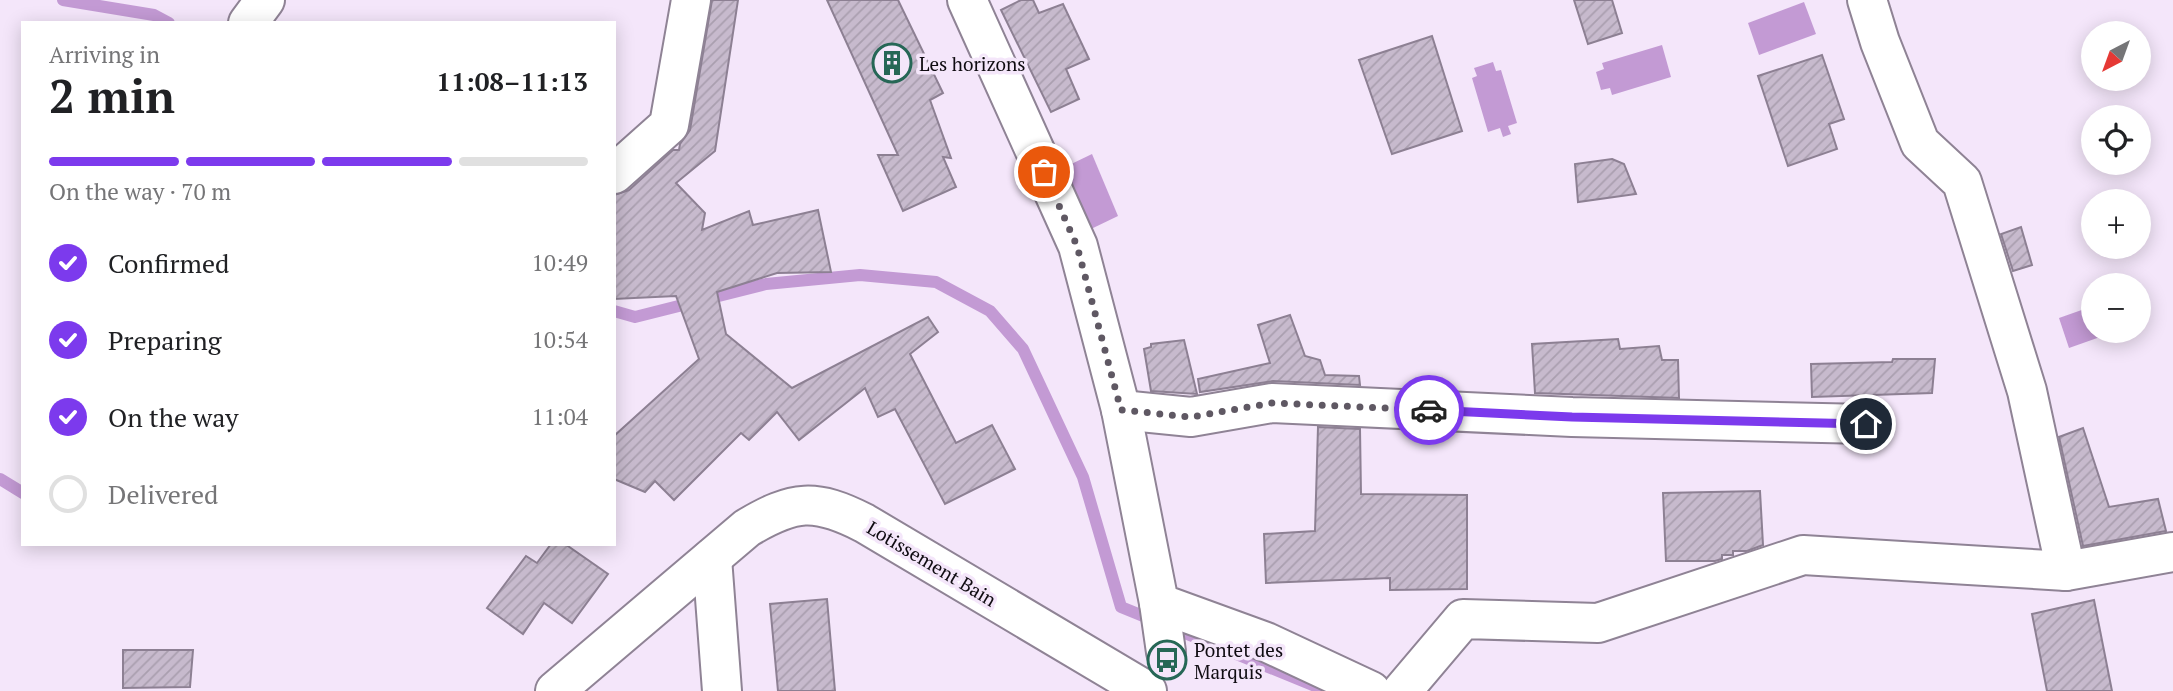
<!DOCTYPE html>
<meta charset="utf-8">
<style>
:root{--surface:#fff;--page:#f2f2f2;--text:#202124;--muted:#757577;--line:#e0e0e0;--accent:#7c3aed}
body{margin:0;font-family:"PT Serif",serif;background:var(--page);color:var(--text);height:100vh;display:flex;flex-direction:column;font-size:26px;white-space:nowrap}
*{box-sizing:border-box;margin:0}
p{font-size:23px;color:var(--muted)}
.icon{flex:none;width:38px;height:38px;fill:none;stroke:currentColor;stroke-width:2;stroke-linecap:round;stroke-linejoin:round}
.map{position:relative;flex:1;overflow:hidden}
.details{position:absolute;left:21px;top:21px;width:595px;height:525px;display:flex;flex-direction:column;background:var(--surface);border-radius:0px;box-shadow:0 4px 18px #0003}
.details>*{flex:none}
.needle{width:46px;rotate:221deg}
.controls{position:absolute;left:2081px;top:21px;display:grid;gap:14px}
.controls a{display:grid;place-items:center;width:70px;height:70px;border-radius:50%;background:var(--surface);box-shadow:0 4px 18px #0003;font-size:35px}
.pin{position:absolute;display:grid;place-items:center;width:60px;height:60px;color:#fff;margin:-30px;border:4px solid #fff;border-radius:50%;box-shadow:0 2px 7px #0007}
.courier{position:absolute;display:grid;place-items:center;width:70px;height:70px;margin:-35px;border:5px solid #7c3aed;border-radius:50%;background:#fff;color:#222;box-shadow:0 2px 9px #0007}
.overview em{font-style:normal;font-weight:600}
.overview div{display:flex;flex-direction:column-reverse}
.overview{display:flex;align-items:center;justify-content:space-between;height:119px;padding:0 28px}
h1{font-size:46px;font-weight:600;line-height:52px}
.bar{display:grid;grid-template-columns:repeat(4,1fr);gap:10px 7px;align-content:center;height:84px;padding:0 28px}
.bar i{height:9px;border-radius:5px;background:var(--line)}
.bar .active{background:var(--accent)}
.bar p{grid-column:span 4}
ol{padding:0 28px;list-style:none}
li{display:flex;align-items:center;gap:21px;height:77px}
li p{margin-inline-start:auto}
li .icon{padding:7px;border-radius:50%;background:var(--accent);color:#fff;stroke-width:4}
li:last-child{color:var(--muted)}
li i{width:38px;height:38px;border:4px solid var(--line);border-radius:50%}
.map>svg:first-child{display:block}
.water{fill:#c39ad4}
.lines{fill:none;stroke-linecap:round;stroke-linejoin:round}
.stream{stroke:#c39ad4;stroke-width:12}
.building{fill:url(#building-hatch);stroke:#8d8093;stroke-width:2}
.minor-casing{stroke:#8f8395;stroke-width:42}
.major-casing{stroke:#8f8395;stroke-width:42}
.minor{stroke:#fff;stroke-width:38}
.major{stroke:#fff;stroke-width:38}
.done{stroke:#5f5863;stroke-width:7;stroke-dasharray:0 12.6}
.route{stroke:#7c3aed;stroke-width:9}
.labels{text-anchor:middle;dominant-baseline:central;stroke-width:7;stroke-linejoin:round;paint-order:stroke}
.poi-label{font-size:19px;fill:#0f0b11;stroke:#f4e6fa;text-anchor:start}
.street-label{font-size:19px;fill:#0f0b11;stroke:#f4e6fa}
</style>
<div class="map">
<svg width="2173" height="691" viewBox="0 0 2173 691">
<defs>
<pattern id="building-hatch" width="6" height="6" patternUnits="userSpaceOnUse" patternTransform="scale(1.75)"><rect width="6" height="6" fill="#c7bacd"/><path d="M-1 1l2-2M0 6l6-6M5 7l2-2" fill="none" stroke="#aa9faf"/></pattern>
</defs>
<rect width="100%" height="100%" fill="#f4e6fa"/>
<g class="water">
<polygon points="1804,2 1816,34 1759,55 1748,23"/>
<polygon points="1662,45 1671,77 1612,95 1610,88 1601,90 1596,72 1604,69 1602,63"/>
<polygon points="1493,62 1496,71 1501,70 1517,123 1508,126 1511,134 1503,137 1500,128 1488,132 1472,78 1477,76 1474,68"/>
<polygon points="1092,154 1118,216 1091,229 1063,168"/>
<polygon points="2093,306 2093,331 2117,331 2069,348 2059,318"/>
</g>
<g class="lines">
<g class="stream">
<polyline points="63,0 154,15 169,23"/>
<polyline points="614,311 635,317 766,284 860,275 936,282 990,311 1023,349 1083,477 1121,607 1325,690"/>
<polyline points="0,479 23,493"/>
</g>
</g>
<g class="building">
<polygon points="712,0 738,0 715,151 676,183 705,213 702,230 749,211 753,225 818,210 831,272 777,273 717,292 726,334 792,388 928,317 938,332 910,354 956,443 992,425 1015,469 945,504 895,409 878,417 865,388 799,440 777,412 749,440 741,433 674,500 655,481 645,492 614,479 614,436 699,359 676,296 614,299 614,195 629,190 673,150 679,150 680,144 690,130"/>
<polygon points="827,0 898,0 943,93 930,100 951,158 943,157 956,187 903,211 878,155 898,155"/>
<polygon points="1021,0 1033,0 1039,13 1063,4 1089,59 1066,69 1079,99 1051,112 1001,10"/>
<polygon points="1574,0 1612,0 1622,33 1588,44"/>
<polygon points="1432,36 1462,131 1392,154 1359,60"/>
<polygon points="1822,55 1844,119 1829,124 1837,149 1788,166 1758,76"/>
<polygon points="1612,159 1624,164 1636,194 1578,202 1575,164"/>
<polygon points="2021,227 2032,265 2013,271 2001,234"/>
<polygon points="1290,315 1305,356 1320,360 1325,375 1359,376 1360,385 1273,381 1200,392 1198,379 1270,363 1258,325"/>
<polygon points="1618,339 1620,349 1659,346 1662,360 1678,360 1679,398 1535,393 1532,344"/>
<polygon points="1184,340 1197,394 1151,391 1144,349 1151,347 1151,344"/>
<polygon points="1893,359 1935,359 1932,393 1812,397 1811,364 1892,362"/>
<polygon points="1318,427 1360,429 1361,494 1467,495 1467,589 1390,590 1390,578 1266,583 1264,534 1315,531"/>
<polygon points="2083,428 2109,507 2158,499 2166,531 2083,546 2059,437"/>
<polygon points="1760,491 1763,545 1747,551 1733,551 1733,555 1722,555 1722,559 1715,561 1666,561 1663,493"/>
<polygon points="551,544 565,544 608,574 572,623 544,603 523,634 487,608 526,556 537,563"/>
<polygon points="827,599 835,691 778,691 770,604"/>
<polygon points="2094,600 2112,691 2047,691 2032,614"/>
<polygon points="123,650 193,650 190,687 123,688"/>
</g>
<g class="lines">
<defs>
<g id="minor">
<polyline points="967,0 1078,246 1121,410 1159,603 1266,642 1371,691"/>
<polyline points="1867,0 1880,42 1920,143 1962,182 2027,391 2066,571"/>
<polyline points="248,23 265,0"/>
<polyline points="614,174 669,125 691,0"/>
<polyline points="1121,410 1191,417 1272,403 1572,417 1866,424"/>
<polyline points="712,558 722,691"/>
<path d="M555 691 747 528C794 500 815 498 864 523L1147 691"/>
<polyline points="1402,691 1463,619 1598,623 1803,555 2066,571 2173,552"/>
</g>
<polyline id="major" points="1159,603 1166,652"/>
</defs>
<use href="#minor" class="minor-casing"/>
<use href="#major" class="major-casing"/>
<use href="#minor" class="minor"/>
<use href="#major" class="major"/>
</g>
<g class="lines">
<polyline class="done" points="1044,172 1077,246 1121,410 1191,417 1272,403 1429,410"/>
<polyline class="route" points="1429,410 1572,417 1866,424"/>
</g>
<defs>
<symbol id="building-ring" viewBox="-11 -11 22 22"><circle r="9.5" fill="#f4e6fa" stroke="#266756" stroke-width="1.5"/><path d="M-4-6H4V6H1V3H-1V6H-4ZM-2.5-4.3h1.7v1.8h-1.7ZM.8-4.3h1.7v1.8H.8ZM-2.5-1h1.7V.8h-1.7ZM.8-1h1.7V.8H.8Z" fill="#266756"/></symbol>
<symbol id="bus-ring" viewBox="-11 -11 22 22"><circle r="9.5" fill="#f4e6fa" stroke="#266756" stroke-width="1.5"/><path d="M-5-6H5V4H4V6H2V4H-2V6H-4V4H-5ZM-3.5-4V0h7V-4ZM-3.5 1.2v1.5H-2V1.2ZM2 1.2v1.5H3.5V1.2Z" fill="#266756"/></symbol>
</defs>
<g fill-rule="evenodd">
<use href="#building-ring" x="870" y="41" width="44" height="44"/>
<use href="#bus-ring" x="1145" y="638" width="44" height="44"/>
</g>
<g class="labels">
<g class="poi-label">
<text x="919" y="63">Les horizons</text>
<text x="1194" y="649">Pontet des<tspan x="1194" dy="22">Marquis</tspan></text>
</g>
<g class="street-label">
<text transform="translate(932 563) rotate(31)">Lotissement Bain</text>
</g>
</g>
</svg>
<div class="controls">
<a><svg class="needle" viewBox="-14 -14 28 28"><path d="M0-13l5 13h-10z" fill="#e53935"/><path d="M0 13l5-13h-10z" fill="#757577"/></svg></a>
<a><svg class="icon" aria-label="locate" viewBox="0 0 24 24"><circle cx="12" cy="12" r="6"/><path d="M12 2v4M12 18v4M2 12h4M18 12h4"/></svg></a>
<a>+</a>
<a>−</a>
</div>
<div class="pin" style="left:1044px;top:172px;background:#ea580c"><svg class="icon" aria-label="bag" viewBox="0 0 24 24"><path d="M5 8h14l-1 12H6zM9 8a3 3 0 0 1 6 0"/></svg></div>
<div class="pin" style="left:1866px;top:424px;background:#1f2937"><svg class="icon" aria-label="home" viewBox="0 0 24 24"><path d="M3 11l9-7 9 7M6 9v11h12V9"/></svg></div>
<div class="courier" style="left:1429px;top:410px"><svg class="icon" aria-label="car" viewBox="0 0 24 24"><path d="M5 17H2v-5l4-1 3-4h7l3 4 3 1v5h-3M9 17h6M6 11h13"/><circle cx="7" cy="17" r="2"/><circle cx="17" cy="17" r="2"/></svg></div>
<section class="details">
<div class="overview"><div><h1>2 min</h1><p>Arriving in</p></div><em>11:08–11:13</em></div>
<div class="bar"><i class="active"></i><i class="active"></i><i class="active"></i><i></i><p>On the way · 70 m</p></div>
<ol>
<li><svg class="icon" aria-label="check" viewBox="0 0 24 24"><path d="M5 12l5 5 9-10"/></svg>Confirmed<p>10:49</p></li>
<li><svg class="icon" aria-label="check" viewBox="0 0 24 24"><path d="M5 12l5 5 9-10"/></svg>Preparing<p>10:54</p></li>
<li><svg class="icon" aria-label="check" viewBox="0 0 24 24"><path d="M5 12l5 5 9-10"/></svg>On the way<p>11:04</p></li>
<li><i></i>Delivered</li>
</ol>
</section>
</div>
